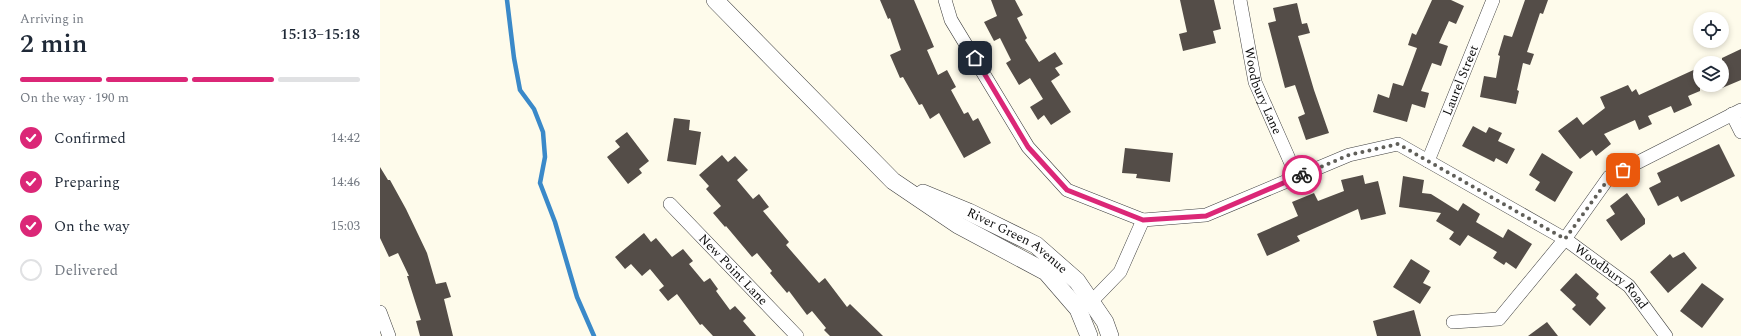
<!DOCTYPE html>
<meta charset="utf-8">
<style>
:root{--surface:#fff;--page:#f6f6f7;--text:#1f2937;--muted:#747a83;--line:#e0e1e3;--accent:#db2777}
body{margin:0;font-family:Spectral,serif;background:var(--page);color:var(--text);height:100vh;display:flex;flex-direction:column;font-size:15px;white-space:nowrap}
*{box-sizing:border-box;margin:0}
p{font-size:13px;color:var(--muted)}
.icon{flex:none;width:22px;height:22px;fill:none;stroke:currentColor;stroke-width:2;stroke-linecap:round;stroke-linejoin:round}
.map{position:relative;flex:1;overflow:hidden}
.side{display:flex;flex-direction:column;background:var(--surface);width:380px}
.side>*{flex:none}
.controls{position:absolute;left:1313px;top:12px;display:grid;gap:8px}
.controls a{display:grid;place-items:center;width:36px;height:36px;border-radius:50%;background:var(--surface);box-shadow:0 2px 6px #0003;font-size:20px}
.pin{position:absolute;display:grid;place-items:center;width:34px;height:34px;color:#fff;margin:-17px;border-radius:8px;box-shadow:0 2px 6px #0006}
.courier{position:absolute;display:grid;place-items:center;width:40px;height:40px;margin:-20px;border:3px solid #db2777;border-radius:50%;background:#fff;color:#222;box-shadow:0 1px 5px #0007}
.overview em{font-style:normal;font-weight:600}
.overview div{display:flex;flex-direction:column-reverse}
.overview{display:flex;align-items:center;justify-content:space-between;height:68px;padding:0 20px}
h1{font-size:26px;font-weight:600;line-height:30px}
.bar{display:grid;grid-template-columns:repeat(4,1fr);gap:6px 4px;align-content:center;height:48px;padding:0 20px}
.bar i{height:5px;border-radius:3px;background:var(--line)}
.bar .active{background:var(--accent)}
.bar p{grid-column:span 4}
ol{padding:0 20px;list-style:none}
li{display:flex;align-items:center;gap:12px;height:44px}
li p{margin-inline-start:auto}
li .icon{padding:4px;border-radius:50%;background:var(--accent);color:#fff;stroke-width:4}
li:last-child{color:var(--muted)}
li i{width:22px;height:22px;border:2px solid var(--line);border-radius:50%}
main{display:flex;flex:1;min-height:0}
.map>svg:first-child{display:block}
.lines{fill:none;stroke-linecap:round;stroke-linejoin:round}
.stream{stroke:#3a89c9;stroke-width:4.5}
.building{fill:#544d48}
.minor-casing{stroke:#3e3e3e;stroke-width:14}
.tertiary-casing{stroke:#3e3e3e;stroke-width:18}
.minor{stroke:#fff;stroke-width:13}
.tertiary{stroke:#fff;stroke-width:17}
.done{stroke:#605f59;stroke-width:4;stroke-dasharray:0 7.2}
.route{stroke:#db2777;stroke-width:5}
.labels{text-anchor:middle;dominant-baseline:central;stroke-width:4;stroke-linejoin:round;paint-order:stroke}
.street-label{font-size:13px;fill:#0b0b0b;stroke:#fff}
</style>
<main>
<section class="side">
<div class="overview"><div><h1>2 min</h1><p>Arriving in</p></div><em>15:13–15:18</em></div>
<div class="bar"><i class="active"></i><i class="active"></i><i class="active"></i><i></i><p>On the way · 190 m</p></div>
<ol>
<li><svg class="icon" aria-label="check" viewBox="0 0 24 24"><path d="M5 12l5 5 9-10"/></svg>Confirmed<p>14:42</p></li>
<li><svg class="icon" aria-label="check" viewBox="0 0 24 24"><path d="M5 12l5 5 9-10"/></svg>Preparing<p>14:46</p></li>
<li><svg class="icon" aria-label="check" viewBox="0 0 24 24"><path d="M5 12l5 5 9-10"/></svg>On the way<p>15:03</p></li>
<li><i></i>Delivered</li>
</ol>
</section>
<div class="map">
<svg width="1361" height="336" viewBox="0 0 1361 336">
<rect width="100%" height="100%" fill="#fefbeb"/>
<g class="lines">
<polyline class="stream" points="127,0 134,58 140,90 154,109 163,132 165,157 160,183 175,222 197,297 214,336"/>
</g>
<g class="building">
<polygon points="500,0 534,0 554,47 547,50 558,75 567,70 576,87 571,90 584,114 588,112 593,121 598,118 611,143 584,158 559,113 550,119 542,104 539,105 523,77 520,78 510,55 521,50 510,18 508,19"/>
<polygon points="611,0 635,0 643,15 637,18 647,38 645,40 659,62 675,52 683,64 675,68 680,75 671,81 691,112 671,125 664,115 658,120 650,107 663,99 650,78 639,85 626,63 631,60 620,38 614,41 604,22 617,16"/>
<polygon points="800,0 834,0 841,29 833,31 836,43 803,51 799,34 807,32"/>
<polygon points="1052,0 1071,0 1084,6 1076,24 1069,21 1059,43 1068,46 1061,66 1052,63 1041,91 1049,93 1045,108 1032,104 1027,122 993,112 998,94 1009,98 1013,83 1023,86 1037,48 1028,45 1032,33 1036,35"/>
<polygon points="1145,0 1168,0 1163,14 1160,13 1147,52 1154,54 1150,65 1143,63 1137,90 1139,91 1136,104 1100,97 1104,76 1116,78 1120,56 1118,55 1124,35 1132,37"/>
<polygon points="917,3 922,24 927,23 930,33 918,36 934,90 949,133 926,140 918,117 925,114 915,85 905,88 888,23 896,21 893,8"/>
<polygon points="1361,49 1361,80 1342,88 1342,58"/>
<polygon points="1320,67 1320,91 1308,96 1312,105 1294,113 1291,106 1268,116 1272,124 1259,130 1255,120 1224,134 1231,144 1216,156 1212,150 1200,159 1178,131 1197,117 1203,125 1225,108 1220,97 1248,85 1252,92 1256,89 1259,95"/>
<polygon points="294,118 310,120 309,130 321,132 316,165 287,161"/>
<polygon points="1093,126 1106,133 1109,127 1122,133 1118,141 1135,149 1127,164 1116,158 1114,162 1082,146"/>
<polygon points="247,132 269,161 259,169 262,173 248,184 227,157 240,147 235,141"/>
<polygon points="1339,144 1355,176 1301,202 1298,196 1278,206 1269,188 1281,182 1277,173"/>
<polygon points="745,148 793,153 790,182 756,178 757,174 742,173"/>
<polygon points="1162,153 1193,172 1175,202 1155,190 1160,182 1149,175"/>
<polygon points="342,155 348,162 355,156 368,170 357,180 373,199 379,194 389,207 383,211 409,242 406,245 439,283 445,278 467,307 470,304 503,336 450,336 444,330 446,328 432,311 427,315 409,291 407,293 390,273 392,271 377,253 372,257 346,226 345,227 333,213 341,206 326,189 329,186 319,175"/>
<polygon points="0,167 8,180 10,180 26,209 47,253 56,284 66,282 71,297 64,299 73,336 40,336 36,321 41,320 27,276 29,276 18,253 9,257 0,238"/>
<polygon points="983,175 985,184 998,181 1006,214 981,220 978,209 917,236 920,241 887,256 877,234 918,216 912,202 934,193 938,201 964,191 961,180"/>
<polygon points="1023,176 1044,180 1042,193 1051,194 1078,211 1083,203 1100,214 1096,222 1123,238 1128,229 1152,244 1136,269 1126,262 1124,265 1113,258 1117,252 1088,235 1080,246 1069,239 1074,232 1056,221 1061,213 1019,207"/>
<polygon points="1247,193 1265,219 1265,224 1241,241 1226,220 1235,214 1230,206"/>
<polygon points="264,233 271,242 276,238 292,257 303,249 313,261 309,264 324,282 330,278 338,289 336,291 350,310 355,306 366,318 363,321 376,336 333,336 322,324 320,325 297,294 288,301 279,290 284,286 270,269 262,276 251,264 245,269 235,257"/>
<polygon points="1304,252 1317,268 1288,293 1270,272 1290,254 1293,258"/>
<polygon points="1031,259 1050,271 1043,283 1051,287 1040,304 1013,287"/>
<polygon points="1196,273 1219,294 1216,298 1226,308 1210,326 1192,309 1196,305 1180,290"/>
<polygon points="1322,283 1344,299 1322,328 1300,311"/>
<polygon points="1034,310 1041,336 997,336 993,321"/>
<polygon points="1167,322 1178,336 1148,336"/>
</g>
<g class="lines">
<defs>
<g id="minor">
<polyline points="565,0 571,20 648,147 687,190 763,220"/>
<path id="s1" d="M860 0 875 82 917 177"/>
<polyline points="1352,114 1361,132"/>
<path id="s2" d="M1048 161 1113 0"/>
<path id="s3" d="M290 204 417 336"/>
<path id="s4" d="M703 306 711 302 740 272 763 220 826 215 969 155 1018 144 1185 239 1249 286 1286 336"/>
<polyline points="0,312 9,336"/>
<polyline points="1073,322 1119,319 1185,239 1229,177 1361,110"/>
</g>
<g id="tertiary">
<polyline points="335,0 513,181 578,225 666,272 698,309 709,336"/>
<path id="s5" d="M543 193 589 212 656 245 697 281 725 322 730 336"/>
</g>
</defs>
<use href="#minor" class="minor-casing"/>
<use href="#tertiary" class="tertiary-casing"/>
<use href="#minor" class="minor"/>
<use href="#tertiary" class="tertiary"/>
</g>
<g class="lines">
<polyline class="done" points="922,175 969,155 1018,144 1185,239 1230,177 1243,170"/>
<polyline class="route" points="595,58 648,147 687,190 763,220 826,216 922,175"/>
</g>
<g class="labels">
<g class="street-label">
<text stroke="none"><textPath href="#s2" startOffset="87">Laurel Street</textPath></text>
<text stroke="none"><textPath href="#s1" startOffset="94">Woodbury Lane</textPath></text>
<text stroke="none"><textPath href="#s5" startOffset="106">River Green Avenue</textPath></text>
<text stroke="none"><textPath href="#s3" startOffset="91">New Point Lane</textPath></text>
<text stroke="none"><textPath href="#s4" startOffset="628">Woodbury Road</textPath></text>
</g>
</g>
</svg>
<div class="controls">
<a><svg class="icon" aria-label="locate" viewBox="0 0 24 24"><circle cx="12" cy="12" r="6"/><path d="M12 2v4M12 18v4M2 12h4M18 12h4"/></svg></a>
<a><svg class="icon" aria-label="layers" viewBox="0 0 24 24"><path d="M12 4l9 5-9 5-9-5zM3 14l9 5 9-5"/></svg></a>
</div>
<div class="pin" style="left:1243px;top:170px;background:#ea580c"><svg class="icon" aria-label="bag" viewBox="0 0 24 24"><path d="M5 8h14l-1 12H6zM9 8a3 3 0 0 1 6 0"/></svg></div>
<div class="pin" style="left:595px;top:58px;background:#1f2937"><svg class="icon" aria-label="home" viewBox="0 0 24 24"><path d="M3 11l9-7 9 7M6 9v11h12V9"/></svg></div>
<div class="courier" style="left:922px;top:175px"><svg class="icon" aria-label="bike" viewBox="0 0 24 24"><circle cx="6" cy="16" r="4"/><circle cx="18" cy="16" r="4"/><path d="M6 16l4-8h5l3 8M10 8l3 8H6M13 5h3"/></svg></div>
</div>
</main>
